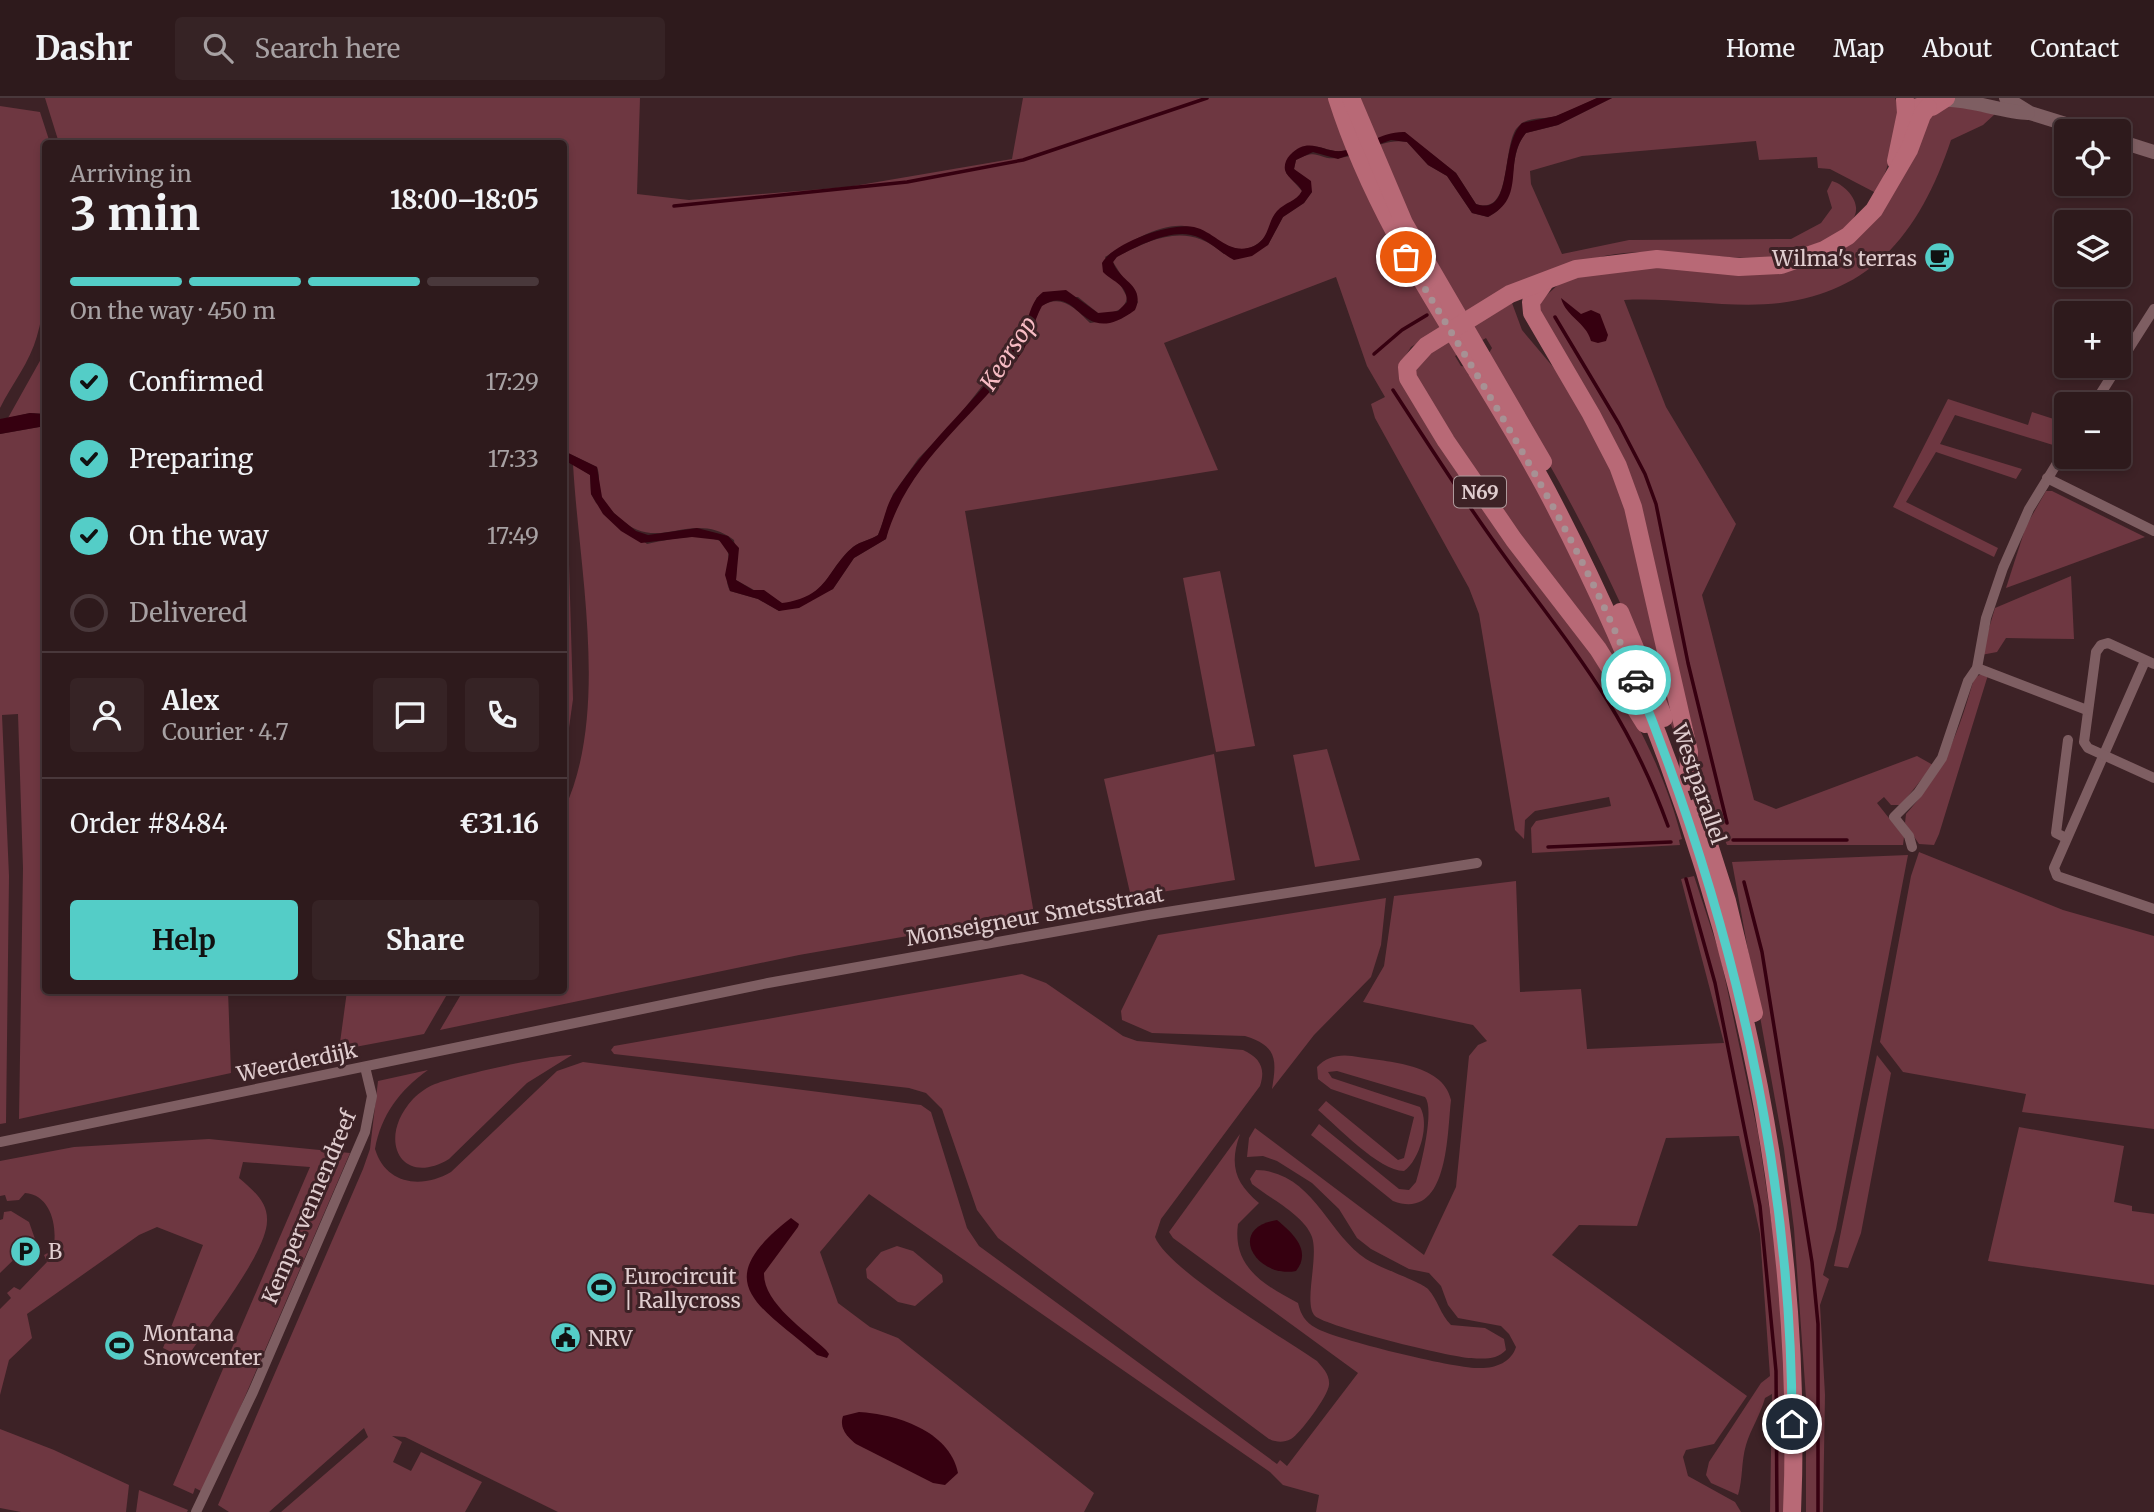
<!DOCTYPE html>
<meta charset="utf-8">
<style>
:root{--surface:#2e1a1c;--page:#362325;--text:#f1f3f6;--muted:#a7a1a3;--line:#49383b;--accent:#54cdc7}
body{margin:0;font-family:Merriweather,serif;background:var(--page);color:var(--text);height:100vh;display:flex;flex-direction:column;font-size:26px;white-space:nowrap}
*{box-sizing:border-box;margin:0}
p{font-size:23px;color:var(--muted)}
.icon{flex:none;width:38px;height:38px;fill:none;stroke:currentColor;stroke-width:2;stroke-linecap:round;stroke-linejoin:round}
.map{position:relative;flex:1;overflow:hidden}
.details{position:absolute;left:42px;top:42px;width:525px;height:854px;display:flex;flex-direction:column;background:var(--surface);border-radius:7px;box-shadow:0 4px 10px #0003,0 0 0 2px var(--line)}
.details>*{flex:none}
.buttons{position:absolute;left:2054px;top:21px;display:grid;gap:14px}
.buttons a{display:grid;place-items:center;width:77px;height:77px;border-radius:7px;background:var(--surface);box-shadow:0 4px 10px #0003,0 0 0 2px var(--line);font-size:35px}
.pin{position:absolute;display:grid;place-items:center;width:60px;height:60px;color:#fff;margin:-30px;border:4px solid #fff;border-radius:50%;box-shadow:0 2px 7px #0007}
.courier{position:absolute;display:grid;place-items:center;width:70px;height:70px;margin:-35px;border:5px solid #54cdc7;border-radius:50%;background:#fff;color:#222;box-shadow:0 2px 9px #0007}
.headline em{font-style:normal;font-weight:700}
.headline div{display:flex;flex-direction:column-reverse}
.headline{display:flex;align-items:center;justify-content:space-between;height:119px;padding:0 28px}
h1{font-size:46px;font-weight:700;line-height:52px}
.bar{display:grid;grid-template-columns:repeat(4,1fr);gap:10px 7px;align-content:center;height:84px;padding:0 28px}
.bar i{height:9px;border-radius:5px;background:var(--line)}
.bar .on{background:var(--accent)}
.bar p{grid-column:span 4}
.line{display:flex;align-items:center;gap:18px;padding:0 28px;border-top:2px solid var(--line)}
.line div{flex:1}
.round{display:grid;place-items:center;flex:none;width:74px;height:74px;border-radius:7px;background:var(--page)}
ol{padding:0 28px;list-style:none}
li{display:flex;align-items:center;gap:21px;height:77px}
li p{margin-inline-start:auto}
li .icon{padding:7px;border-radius:50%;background:var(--accent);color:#111;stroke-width:4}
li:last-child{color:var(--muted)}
li i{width:38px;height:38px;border:4px solid var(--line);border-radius:50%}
.cta{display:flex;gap:14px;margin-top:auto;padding:14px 28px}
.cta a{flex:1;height:80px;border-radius:7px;background:var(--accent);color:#111;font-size:28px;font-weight:700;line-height:80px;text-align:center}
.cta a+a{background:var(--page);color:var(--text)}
header{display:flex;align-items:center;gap:42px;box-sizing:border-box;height:98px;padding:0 35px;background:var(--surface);border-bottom:2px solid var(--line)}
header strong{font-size:33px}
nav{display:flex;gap:38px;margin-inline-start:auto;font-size:24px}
.search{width:490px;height:63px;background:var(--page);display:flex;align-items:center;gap:18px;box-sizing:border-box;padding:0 24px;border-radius:7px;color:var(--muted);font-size:26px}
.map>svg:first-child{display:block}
.green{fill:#6e3741}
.water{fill:#360010}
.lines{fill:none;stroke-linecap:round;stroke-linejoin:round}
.stream{stroke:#360010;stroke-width:3.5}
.minor{stroke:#7e5e62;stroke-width:10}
.tertiary{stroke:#7e5e62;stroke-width:14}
.primary{stroke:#b86976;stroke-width:18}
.done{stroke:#a79194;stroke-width:7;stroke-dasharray:0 12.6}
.route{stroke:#54cdc7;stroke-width:9}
.labels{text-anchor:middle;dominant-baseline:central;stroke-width:6;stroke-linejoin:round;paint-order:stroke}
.shield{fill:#3d2226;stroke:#af9a9c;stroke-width:2}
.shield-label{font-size:19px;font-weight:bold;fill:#e0cdcf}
.poi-label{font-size:21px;fill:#e0cdcf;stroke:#3d2226;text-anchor:start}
.street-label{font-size:21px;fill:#e0cdcf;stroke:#3d2226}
.water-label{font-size:23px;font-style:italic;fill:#f7bcc4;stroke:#3d2226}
</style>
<header>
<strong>Dashr</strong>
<div class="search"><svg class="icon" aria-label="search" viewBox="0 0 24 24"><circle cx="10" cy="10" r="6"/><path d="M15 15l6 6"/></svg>Search here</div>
<nav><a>Home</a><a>Map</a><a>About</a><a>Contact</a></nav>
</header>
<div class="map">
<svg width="2154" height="1414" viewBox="0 0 2154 1414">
<rect width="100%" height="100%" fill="#3d2226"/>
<g class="green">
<path d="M45 0H640L637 96 689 102 848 89 1012 61 1023 0H1597C1583 6 1570 13 1556 18 1547 21 1533 19 1524 24 1521 25 1518 29 1516 31 1502 53 1512 118 1476 106L1456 75 1405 35C1382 36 1363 51 1341 53 1328 54 1317 45 1303 49 1294 52 1290 62 1285 69L1286 75 1302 93C1296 105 1282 107 1275 117 1269 125 1270 134 1263 141 1235 169 1212 130 1184 128 1157 126 1127 146 1105 159L1127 199C1125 214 1110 216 1098 215L1078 199H1037L1019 241 957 320 918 361 893 396 878 437C870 442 861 443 853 449 826 472 829 499 783 506L764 493 754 492 736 482 737 466 734 442C690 409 658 459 617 418 611 412 603 404 600 396 597 387 601 379 597 369L564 353V46L59 45Z"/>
<path d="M1612 0H1895C1905 20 1887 76 1876 95L1830 71 1818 70 1817 59 1759 62 1756 43 1582 58 1530 73 1531 86 1562 156 1629 142 1791 141 1821 125 1832 110 1827 93 1832 83C1843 86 1855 98 1856 109 1857 119 1850 125 1843 131 1782 190 1668 136 1594 161 1529 183 1469 214 1411 249L1401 265C1448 336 1496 407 1544 478 1601 563 1656 640 1682 741L1679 742 1680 747 1532 755 1531 730 1536 723 1611 708 1609 699 1535 713 1525 722 1524 741 1515 732 1479 516 1469 490 1375 320 1371 306 1385 299 1367 268 1336 179 1164 245 1218 372 965 413 1034 816 799 857 440 932 463 893 564 892V712C610 614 579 473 573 366L590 377 591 396 596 405 647 446C671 441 702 433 724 445 735 461 721 477 730 493L758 501 779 513 833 491 854 460 886 441 889 425 901 397 925 364 1021 256 1041 208C1062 195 1076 211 1090 225 1109 222 1130 223 1138 204L1113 164 1116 159C1155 139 1188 124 1224 156L1268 147 1283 119 1304 105 1312 94 1294 71 1296 62C1319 49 1317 62 1337 60 1362 59 1381 39 1407 44L1428 67 1447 78 1472 115 1488 119C1524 101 1504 61 1526 35L1558 27Z"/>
<path d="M1951 7 1995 16 1983 27 1951 42C1922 128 1877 193 1780 205 1729 211 1675 199 1624 202L1666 309 1736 426 1702 497 1754 702 1776 711 1917 658 1933 667 1901 707H1891L1884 699 1877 705 1904 739 1903 747H1727L1709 709 1682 610 1644 430 1540 221V203L1560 185 1584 177 1639 169 1790 172 1826 160 1884 112 1926 20Z"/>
<path d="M0 8 40 14 50 45 46 46C46 105 54 181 37 238 30 264 12 286 0 310Z"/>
<path d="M1512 205 1522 232 1559 276 1609 362 1626 407 1684 660C1651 573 1615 487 1571 406 1544 355 1514 307 1489 255L1492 250 1486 240 1455 258 1461 268 1467 269 1468 277 1471 276 1536 381 1637 593 1517 440 1415 278V271L1431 254Z"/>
<polygon points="45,245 45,316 30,315 8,320 41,261"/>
<polygon points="1948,301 2028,327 2032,314 2066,325 2053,347 1955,317 1940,346 2022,371 2016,381 1936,354 1906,404 1998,450 1994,459 1893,409"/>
<polygon points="45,328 46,892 228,893 231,975 19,1021 23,770 18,616 2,617 9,778 6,1025 0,1026 0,336"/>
<polygon points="564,362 566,363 573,601 564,666"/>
<polygon points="2046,393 2052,393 2145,439 2006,490 2026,428"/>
<polygon points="1220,473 1255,648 1216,654 1183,480"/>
<polygon points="2071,478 2074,541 2006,540 1997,554 1981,557 1995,510"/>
<path d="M1983 575 1988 577 1939 736 1934 747 1919 746 1905 725 1906 716C1944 674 1959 634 1974 580Z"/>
<polygon points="1327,651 1360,762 1315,769 1293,657"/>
<polygon points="1214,656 1235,782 1131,799 1104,681"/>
<polygon points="1919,754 2063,812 2154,838 2154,1031 2022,1014 2026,996 1903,974 1880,944 1911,778"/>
<polygon points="1908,757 1836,1131 1823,1177 1829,1181 1820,1207 1825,1297 1823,1414 1806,1414 1806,1300 1794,1131 1784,1051 1732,764"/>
<path d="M1694 778 1720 857 1758 1035 1785 1214 1789 1414H1770L1772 1296 1765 1300C1760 1318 1751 1330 1746 1347 1741 1364 1743 1381 1738 1397L1711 1385 1706 1377 1709 1364 1761 1285 1770 1278 1760 1136 1739 1038 1666 1040 1637 1128 1579 1127 1552 1157 1747 1298 1714 1346 1686 1352 1683 1359 1688 1378 1735 1404 1741 1414H1316L1319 1397 1283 1387 1270 1374 869 1096 820 1154 838 1205 870 1229 898 1240 1094 1395 1084 1414H558L405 1339 392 1338 402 1344 393 1364 411 1373 421 1354 482 1384 465 1414H281L368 1339 364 1330 269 1414H229L218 1407 363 1071 370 1051 378 983 428 972C400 992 381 1017 375 1051 386 1087 422 1091 451 1074L557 973 583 964 921 1007 931 1014 967 1130 979 1148 1277 1366 1280 1362 1287 1368 1358 1275 1173 1140 1169 1134 1240 1036C1229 1067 1235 1085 1259 1105L1238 1126C1232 1169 1264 1187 1298 1205 1301 1217 1305 1224 1316 1230 1337 1242 1453 1270 1477 1270 1494 1271 1511 1265 1516 1249L1509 1236 1501 1228 1458 1220 1448 1207 1441 1188 1429 1175 1409 1171 1371 1151 1357 1140 1339 1111 1312 1085 1277 1063 1263 1058 1247 1059 1249 1040 1255 1030 1424 1157 1456 1089 1469 958 1478 947 1487 943 1473 927 1363 904 1384 868 1394 798 1516 783 1520 894 1581 891 1587 951 1724 945 1681 781Z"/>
<path d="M1386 800 1381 847 1371 879 1314 937 1272 991C1277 961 1277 948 1245 938L1152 935 1122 922 1121 913 1158 837Z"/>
<path d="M1022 876 1046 885 1123 938 1137 943 1243 952C1260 960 1266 970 1260 988L1161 1121 1155 1139C1168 1172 1282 1239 1317 1263 1323 1270 1330 1277 1329 1287 1328 1298 1300 1336 1291 1341 1283 1345 1276 1344 1269 1341L998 1140 977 1112 942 1011 926 995 909 990 614 956 611 952 614 948Z"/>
<polygon points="347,893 347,892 449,893 424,936 339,952"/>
<path d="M572 957 527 985 449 1061C401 1090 376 1041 413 1001 419 995 427 989 435 986 458 977 548 957 572 957Z"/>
<polygon points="1877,957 1891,975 1861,1135 1848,1170 1834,1168"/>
<path d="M1352 958C1383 964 1443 964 1451 1002 1447 1035 1449 1124 1393 1103L1311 1037 1319 1026 1399 1091 1409 1092 1416 1084C1421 1068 1435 1011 1425 999L1337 973 1328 974 1332 980 1420 1009C1430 1025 1420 1062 1404 1073 1379 1073 1337 1028 1318 1012L1326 1003 1398 1062 1404 1060 1414 1019 1331 991 1318 981 1317 969C1326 959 1339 956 1352 958Z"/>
<polygon points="2019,1029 2124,1048 2114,1104 2132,1108 2132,1113 2154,1116 2154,1187 1988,1163"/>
<path d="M209 1041 350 1055 212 1375 203 1394 195 1390 193 1396 173 1387 310 1069 243 1064 239 1080C253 1092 268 1104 267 1123 267 1155 205 1232 186 1261L163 1250 203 1147 157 1129 139 1137 27 1216 32 1240 9 1262 0 1297V1211L11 1200 7 1195 14 1189 20 1192 47 1164 44 1157 53 1152C58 1131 52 1097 25 1095L19 1102 7 1103 5 1097 0 1098V1063L74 1049Z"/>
<path d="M1256 1072C1312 1073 1327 1135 1366 1161 1378 1169 1423 1185 1428 1191 1438 1202 1440 1216 1451 1227L1485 1230 1504 1241 1506 1252C1497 1262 1483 1261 1471 1260 1452 1260 1325 1228 1315 1218 1303 1206 1319 1160 1312 1139 1304 1117 1269 1100 1252 1086L1250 1081Z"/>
<polygon points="11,1113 29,1124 35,1141 0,1175 0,1122 3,1121 4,1114"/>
<polygon points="897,1148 913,1153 942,1177 943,1184 915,1208 898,1204 867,1180 866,1171 881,1154"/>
<polygon points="0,1331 54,1352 129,1387 126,1414 21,1414 0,1410"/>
<polygon points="139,1392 188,1412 187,1414 136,1414"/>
</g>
<g class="water">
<path d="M1597 0H1612L1558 27 1526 35C1502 64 1528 99 1488 119L1472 115 1447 78 1428 67 1407 44 1391 42 1338 61 1313 54 1296 62 1294 71 1311 83 1312 94 1304 105 1283 119 1268 147 1252 158 1234 162C1219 154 1207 140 1191 137 1168 132 1136 149 1117 159L1113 164C1120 184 1146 187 1135 212 1079 254 1080 183 1042 208 1033 224 1031 242 1020 257 974 321 908 362 886 441L854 460 833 491 799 510 779 513 758 501 730 493 725 477 729 456 719 442 692 439 641 445 621 433 603 416 591 396 590 377 564 362V353L597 369 602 399 614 415 636 433 648 437 697 430 728 438 739 450 736 482 753 492H764L782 505C829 499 826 472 853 449 861 443 870 442 878 437 884 424 885 410 893 397 929 341 983 298 1019 242 1029 227 1028 205 1043 194L1066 192 1098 215 1118 213 1127 204C1127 186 1114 185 1103 174L1102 165C1113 145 1171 124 1194 129 1216 134 1229 159 1254 148 1270 140 1267 124 1277 113 1285 104 1296 104 1302 93 1298 85 1288 81 1285 72 1284 67 1286 61 1290 57 1309 37 1323 55 1342 53 1363 50 1382 33 1405 34L1456 75 1476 106C1515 119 1498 49 1522 25L1556 18Z"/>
<path d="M1561 200 1581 216 1591 212 1600 216 1608 237 1606 243 1598 245 1591 243C1586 224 1566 219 1561 200Z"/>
<polygon points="30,315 45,316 45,328 0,336 0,321"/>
<path d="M791 1120 799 1126 798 1129 764 1175C763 1205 806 1233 826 1252L829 1256 827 1260 817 1257C758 1206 707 1185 791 1120Z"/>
<path d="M1277 1122C1293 1135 1312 1153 1296 1173 1257 1181 1225 1130 1277 1122Z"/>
<path d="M859 1314C895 1316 949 1332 958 1375L945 1387 933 1385 856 1346C847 1339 839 1330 843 1318Z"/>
</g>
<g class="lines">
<g class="stream">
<polyline points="674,108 907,84 1023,62 1207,0"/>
<polyline points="1555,219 1619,326 1645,376 1656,406 1688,565 1727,725"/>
<polyline points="1374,256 1402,232 1427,217"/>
<path d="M1393 292C1436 358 1478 424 1525 486 1587 569 1632 628 1668 728"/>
<polyline points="1733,742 1847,742"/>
<polyline points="1548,749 1671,744"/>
<polyline points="1686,781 1715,885 1760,1108 1776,1273 1777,1414"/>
<polyline points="1744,784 1762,854 1812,1164 1818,1226 1818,1414"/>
</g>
<g class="minor">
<polyline points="2119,266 2154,211"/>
<polyline points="2094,306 2118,268"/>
<polyline points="2047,380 2154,433"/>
<polyline points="2145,563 2054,770 2057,778 2154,811"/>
<polyline points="2154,566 2108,545 2101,547 2096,554 2084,644 2088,650 2154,680"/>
<polyline points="1977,570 2087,612"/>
<polyline points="2066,740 2056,735 2068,642"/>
<polyline points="1912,749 1909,738 1894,719 1918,695 1942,660 1968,583 1977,570 1986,520 2003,470 2029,411 2067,349"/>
<polyline points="0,1044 768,885 1148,817 1477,765"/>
<polyline points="196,1414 253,1294 365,1034 372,998 365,969"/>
</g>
<g class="tertiary">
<polyline points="2006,0 2030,15 2088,33"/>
<path d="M1944 2C1963 0 2004 14 2028 15"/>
<polyline points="2119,43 2154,54"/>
</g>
<g class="primary">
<path d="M1337 0C1383 145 1477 261 1547 393 1711 704 1807 1061 1792 1414"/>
<polyline points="1351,0 1404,125 1543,364"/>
<polyline points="1917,9 1932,9 1946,0"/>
<polyline points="1896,63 1906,15 1905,2"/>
<polyline points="1545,184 1531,204 1532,215 1591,316 1618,368 1633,409 1689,654 1688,684"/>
<polyline points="1620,514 1664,620"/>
<polyline points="1645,626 1598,551 1514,442 1446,343 1408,280 1407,269 1426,248 1510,196 1576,171 1657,161 1739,169 1781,167 1824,152 1848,138 1874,112 1909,52 1922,17 1928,9"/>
<polyline points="1697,709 1727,803 1754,915"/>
</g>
</g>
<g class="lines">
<path class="done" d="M1406 159C1489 298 1575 431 1636 582"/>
<path class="route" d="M1636 582C1732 817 1792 1072 1792 1326"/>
</g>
<defs>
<symbol id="cafe-disc" viewBox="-11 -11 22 22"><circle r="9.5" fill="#54cdc7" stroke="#3d2226"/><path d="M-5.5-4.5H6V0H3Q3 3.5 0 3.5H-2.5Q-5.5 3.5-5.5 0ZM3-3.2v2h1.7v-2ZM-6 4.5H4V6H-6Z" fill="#111"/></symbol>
<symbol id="parking-disc" viewBox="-11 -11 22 22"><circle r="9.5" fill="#54cdc7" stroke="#3d2226"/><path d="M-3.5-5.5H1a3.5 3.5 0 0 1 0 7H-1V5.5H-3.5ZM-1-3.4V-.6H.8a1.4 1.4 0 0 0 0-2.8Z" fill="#111"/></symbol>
<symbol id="stadium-disc" viewBox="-11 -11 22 22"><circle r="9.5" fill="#54cdc7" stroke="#3d2226"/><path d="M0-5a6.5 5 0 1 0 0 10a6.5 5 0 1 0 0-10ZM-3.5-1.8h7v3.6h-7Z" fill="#111"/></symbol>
<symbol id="civic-disc" viewBox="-11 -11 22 22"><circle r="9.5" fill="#54cdc7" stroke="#3d2226"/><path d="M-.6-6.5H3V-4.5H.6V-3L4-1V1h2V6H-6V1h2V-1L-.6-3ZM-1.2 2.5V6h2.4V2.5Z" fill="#111"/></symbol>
</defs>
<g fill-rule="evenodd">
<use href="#cafe-disc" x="1922" y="142" width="35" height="35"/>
<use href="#parking-disc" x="8" y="1136" width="35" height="35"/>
<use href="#stadium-disc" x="584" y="1172" width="35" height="35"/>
<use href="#civic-disc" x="548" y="1222" width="35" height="35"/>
<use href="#stadium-disc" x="102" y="1230" width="35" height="35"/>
</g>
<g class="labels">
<rect class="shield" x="1454" y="378.5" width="52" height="31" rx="5"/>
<g class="shield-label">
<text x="1480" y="394">N69</text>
</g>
<g class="poi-label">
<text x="1917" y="160" text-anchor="end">Wilma's terras</text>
<text x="48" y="1153">B</text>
<text x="624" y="1178">Eurocircuit<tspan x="624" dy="24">| Rallycross</tspan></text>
<text x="143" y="1235">Montana<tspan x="143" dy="24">Snowcenter</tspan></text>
<text x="588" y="1240">NRV</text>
</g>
<g class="street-label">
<text transform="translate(1699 686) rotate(71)">Westparallel</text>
<text transform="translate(1035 818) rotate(-10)">Monseigneur Smetsstraat</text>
<text transform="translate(297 964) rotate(-12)">Weerderdijk</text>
<text transform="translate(309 1109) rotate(-67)">Kempervennendreef</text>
</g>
<g class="water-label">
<text transform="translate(1008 255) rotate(-57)">Keersop</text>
</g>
</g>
</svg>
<div class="buttons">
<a><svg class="icon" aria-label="locate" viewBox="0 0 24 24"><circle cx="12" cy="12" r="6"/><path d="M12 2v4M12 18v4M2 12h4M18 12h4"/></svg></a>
<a><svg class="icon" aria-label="layers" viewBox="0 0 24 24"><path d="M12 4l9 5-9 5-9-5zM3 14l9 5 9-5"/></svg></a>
<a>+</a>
<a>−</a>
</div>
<div class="pin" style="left:1406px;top:159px;background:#ea580c"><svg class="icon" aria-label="bag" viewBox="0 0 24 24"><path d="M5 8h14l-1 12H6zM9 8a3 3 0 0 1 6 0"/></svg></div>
<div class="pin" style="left:1792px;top:1326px;background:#1f2937"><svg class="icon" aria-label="home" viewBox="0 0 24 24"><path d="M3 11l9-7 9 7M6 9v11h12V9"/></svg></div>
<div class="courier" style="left:1636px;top:582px"><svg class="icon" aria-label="car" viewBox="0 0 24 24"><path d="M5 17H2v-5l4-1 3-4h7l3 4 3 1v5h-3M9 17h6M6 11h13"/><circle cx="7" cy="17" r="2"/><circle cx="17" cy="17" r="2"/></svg></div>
<section class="details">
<div class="headline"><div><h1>3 min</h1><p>Arriving in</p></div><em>18:00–18:05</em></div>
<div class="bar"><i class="on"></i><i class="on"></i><i class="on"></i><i></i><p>On the way · 450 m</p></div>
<ol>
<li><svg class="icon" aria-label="check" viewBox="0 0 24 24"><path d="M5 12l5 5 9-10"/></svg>Confirmed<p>17:29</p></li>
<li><svg class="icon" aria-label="check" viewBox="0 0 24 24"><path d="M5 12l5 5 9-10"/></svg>Preparing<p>17:33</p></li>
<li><svg class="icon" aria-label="check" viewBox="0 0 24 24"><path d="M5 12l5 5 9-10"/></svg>On the way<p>17:49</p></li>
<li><i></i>Delivered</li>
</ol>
<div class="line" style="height:126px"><a class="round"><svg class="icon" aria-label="person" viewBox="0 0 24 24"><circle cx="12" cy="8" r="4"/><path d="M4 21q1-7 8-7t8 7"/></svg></a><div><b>Alex</b><p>Courier · 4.7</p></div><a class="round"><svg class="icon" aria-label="chat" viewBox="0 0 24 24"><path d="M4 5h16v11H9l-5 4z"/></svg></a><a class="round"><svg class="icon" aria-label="phone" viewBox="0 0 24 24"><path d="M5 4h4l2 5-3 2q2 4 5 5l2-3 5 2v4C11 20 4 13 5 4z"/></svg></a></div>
<div class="line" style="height:91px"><div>Order #8484</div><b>€31.16</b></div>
<div class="cta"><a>Help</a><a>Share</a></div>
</section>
</div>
